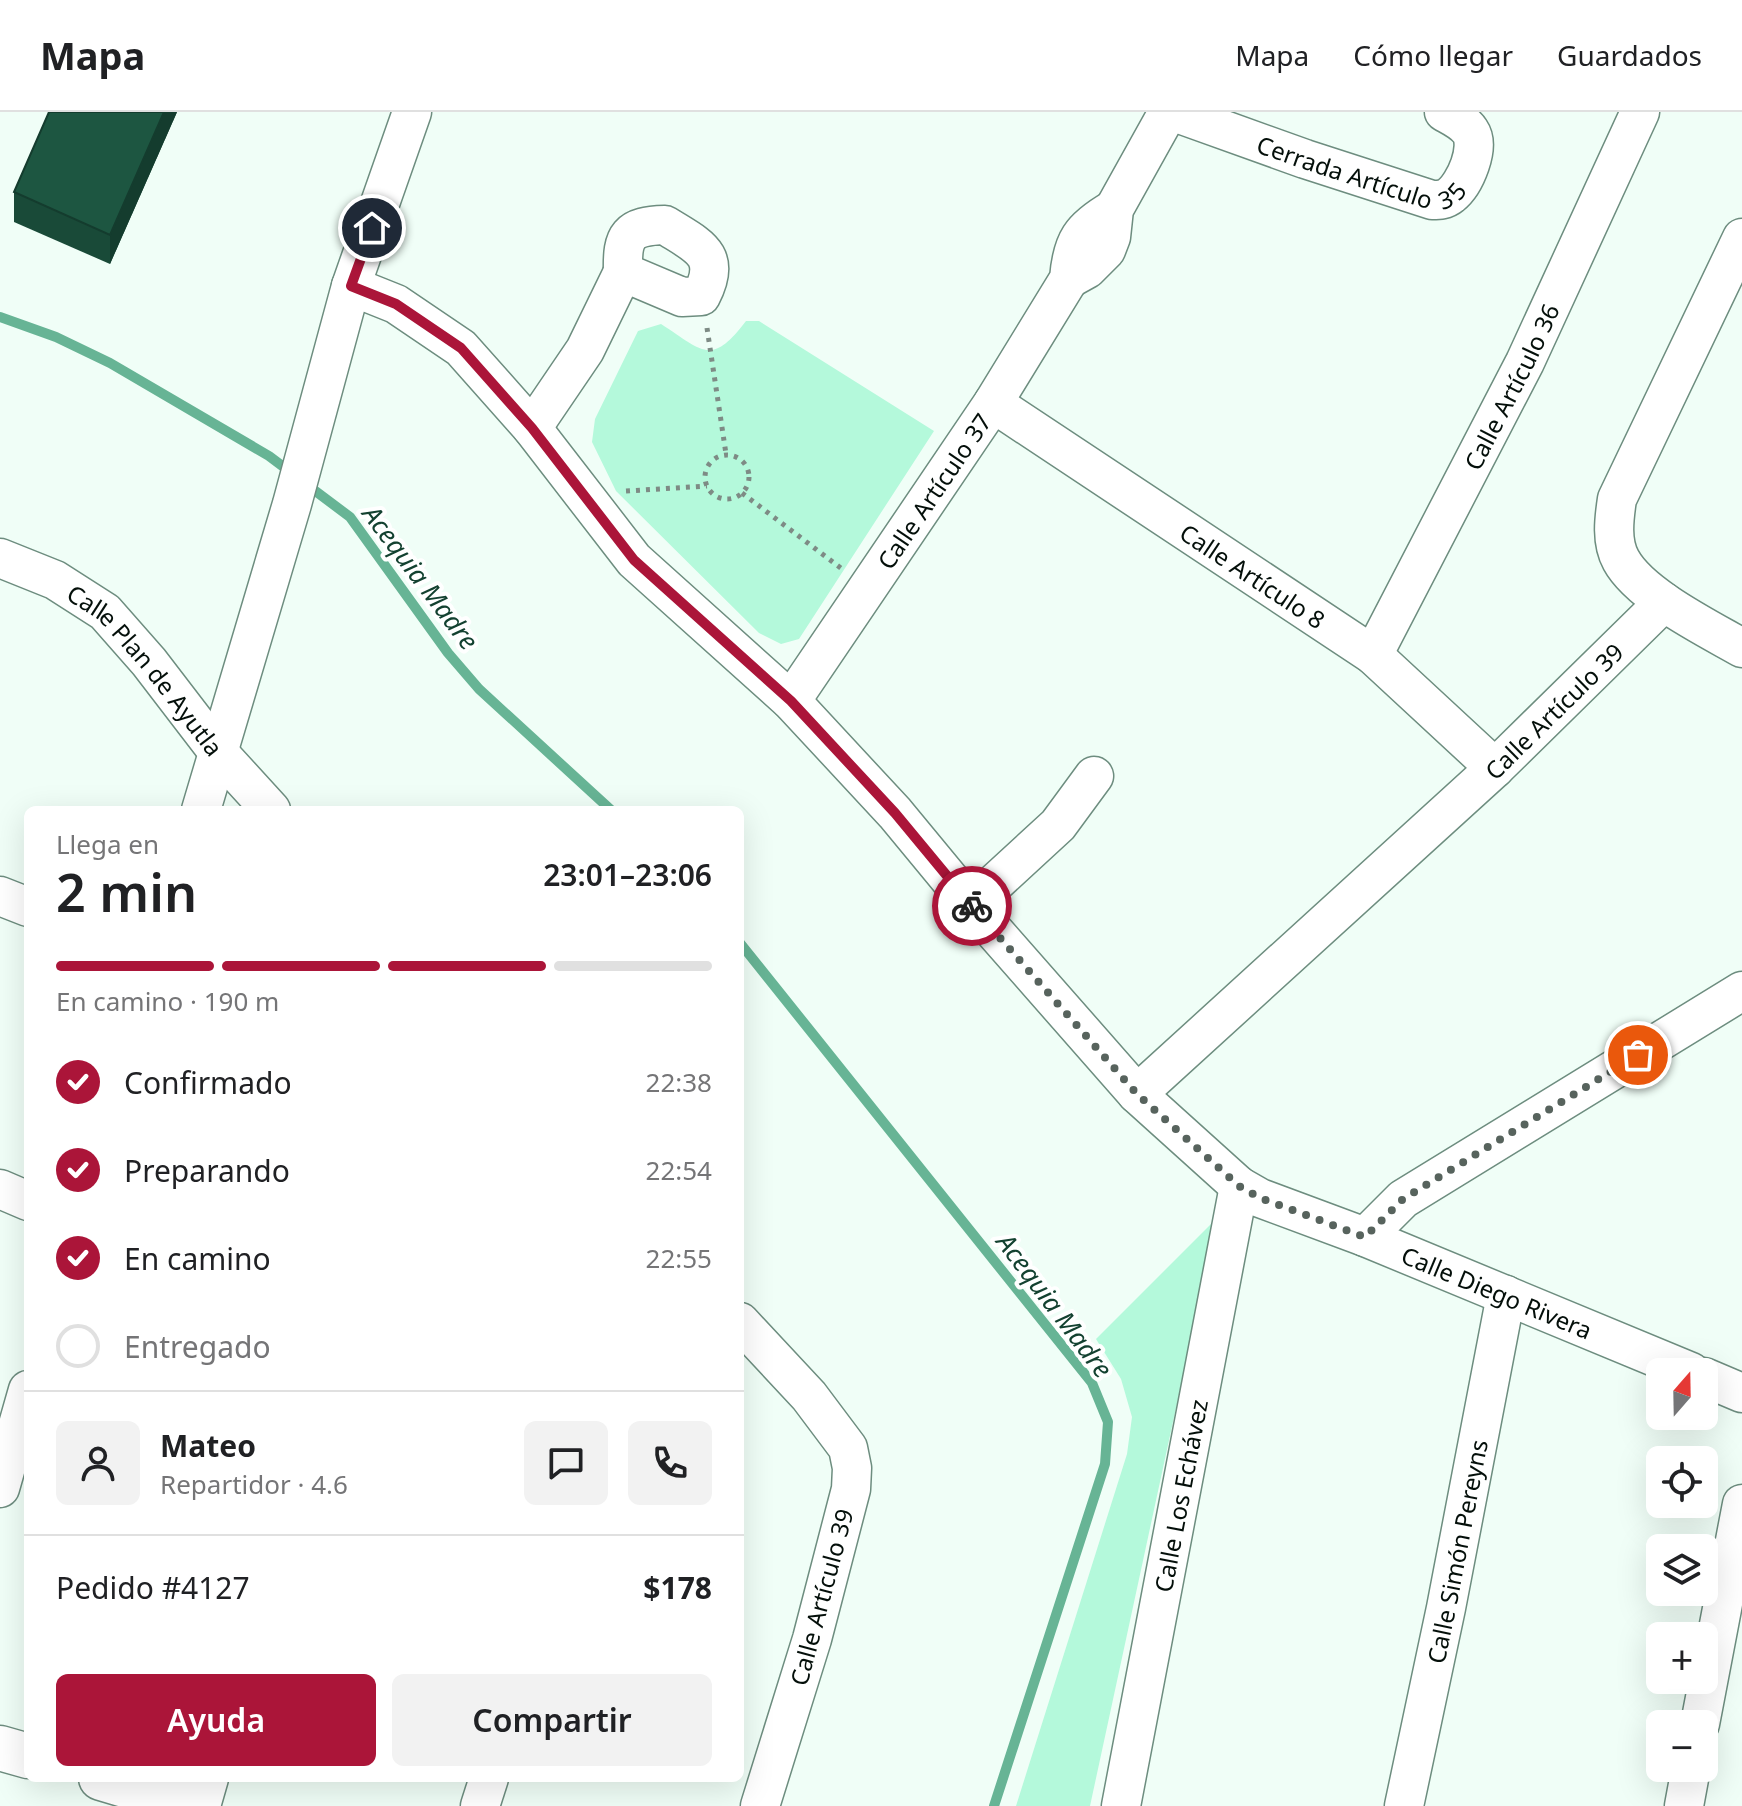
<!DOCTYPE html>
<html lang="es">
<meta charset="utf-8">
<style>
:root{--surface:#fff;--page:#f2f2f2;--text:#202124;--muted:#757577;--line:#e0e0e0;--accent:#ab1539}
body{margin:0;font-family:"Noto Sans",sans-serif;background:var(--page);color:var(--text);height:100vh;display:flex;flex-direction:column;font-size:30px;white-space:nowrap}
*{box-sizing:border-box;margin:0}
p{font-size:26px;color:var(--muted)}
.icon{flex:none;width:44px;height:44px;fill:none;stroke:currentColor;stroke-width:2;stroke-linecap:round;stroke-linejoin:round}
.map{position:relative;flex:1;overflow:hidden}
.panel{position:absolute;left:24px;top:694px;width:720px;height:976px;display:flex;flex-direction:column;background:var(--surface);border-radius:12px;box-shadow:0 8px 32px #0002}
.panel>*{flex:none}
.needle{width:52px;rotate:20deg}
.fabs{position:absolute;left:1646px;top:1246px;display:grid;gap:16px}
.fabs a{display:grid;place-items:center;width:72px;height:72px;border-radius:12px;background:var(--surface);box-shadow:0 8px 32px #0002;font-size:40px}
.pin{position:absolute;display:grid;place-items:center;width:68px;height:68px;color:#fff;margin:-34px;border:4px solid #fff;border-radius:50%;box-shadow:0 2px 8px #0007}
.courier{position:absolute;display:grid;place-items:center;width:80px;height:80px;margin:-40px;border:6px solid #ab1539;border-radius:50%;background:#fff;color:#222;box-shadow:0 2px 10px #0007}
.overview em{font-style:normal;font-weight:600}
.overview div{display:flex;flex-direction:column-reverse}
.overview{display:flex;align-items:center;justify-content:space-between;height:136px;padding:0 32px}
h1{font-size:52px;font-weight:600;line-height:60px}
.bar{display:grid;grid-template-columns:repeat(4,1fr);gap:12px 8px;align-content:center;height:96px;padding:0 32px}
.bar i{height:10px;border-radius:6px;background:var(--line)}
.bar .selected{background:var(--accent)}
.bar p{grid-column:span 4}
.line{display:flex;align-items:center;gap:20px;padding:0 32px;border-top:2px solid var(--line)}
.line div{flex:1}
.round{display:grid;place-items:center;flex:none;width:84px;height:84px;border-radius:12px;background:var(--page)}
ol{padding:0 32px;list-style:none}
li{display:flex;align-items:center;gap:24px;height:88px}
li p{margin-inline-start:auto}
li .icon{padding:8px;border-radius:50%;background:var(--accent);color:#fff;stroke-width:4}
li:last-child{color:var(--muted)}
li i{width:44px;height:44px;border:4px solid var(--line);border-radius:50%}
.primary-button{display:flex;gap:16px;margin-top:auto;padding:16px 32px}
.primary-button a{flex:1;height:92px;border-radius:12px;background:var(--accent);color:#fff;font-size:32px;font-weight:600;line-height:92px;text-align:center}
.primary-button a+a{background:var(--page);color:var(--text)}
header{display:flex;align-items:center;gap:48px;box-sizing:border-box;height:112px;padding:0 40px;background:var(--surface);border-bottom:2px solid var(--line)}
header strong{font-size:38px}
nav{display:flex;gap:44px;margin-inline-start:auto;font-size:28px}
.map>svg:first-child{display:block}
.green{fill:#b4f9db}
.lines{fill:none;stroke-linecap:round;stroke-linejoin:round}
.stream{stroke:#67b495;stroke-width:10}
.minor-casing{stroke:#6d8d7f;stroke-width:41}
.tertiary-casing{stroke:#6d8d7f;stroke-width:47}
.path{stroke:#7e8b85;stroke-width:5;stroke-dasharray:4 6;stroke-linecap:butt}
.minor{stroke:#fff;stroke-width:38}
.tertiary{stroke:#fff;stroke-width:44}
.wall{fill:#194a38}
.shaded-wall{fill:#143c2e}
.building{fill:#1d5641;stroke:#143c2e;stroke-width:2}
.done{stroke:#57635d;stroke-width:8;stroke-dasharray:0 14.4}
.route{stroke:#ab1539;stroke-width:10}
.labels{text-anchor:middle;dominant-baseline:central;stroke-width:8;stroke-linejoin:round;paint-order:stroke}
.street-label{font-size:24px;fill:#040f0a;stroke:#fff}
.water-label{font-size:26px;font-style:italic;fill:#134130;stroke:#fff}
</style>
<header>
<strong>Mapa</strong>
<nav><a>Mapa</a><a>Cómo llegar</a><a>Guardados</a></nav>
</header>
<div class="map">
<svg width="1742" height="1694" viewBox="0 0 1742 1694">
<rect width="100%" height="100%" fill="#f0fef7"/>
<g class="green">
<path d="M746 209H759L934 319 799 527 781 532 759 521 616 379 592 330 595 307 638 219 661 212C703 239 711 255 746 209Z"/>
<polygon points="1217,1106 1090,1694 1016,1694 1127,1342 1132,1305 1121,1267 1096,1227"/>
</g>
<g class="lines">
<g class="stream">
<polyline points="0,205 56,225 110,251 269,344 293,362"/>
<polyline points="306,372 350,405 448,541 479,577 611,698"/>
<polyline points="740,831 1092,1271 1108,1310 1105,1352 994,1694"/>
</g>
<defs>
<g id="minor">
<path id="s1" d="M1174 0 1305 47 1432 88C1439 88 1445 88 1451 83 1465 72 1481 35 1470 19 1464 10 1453 5 1444 0"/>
<path d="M665 113C698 134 723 142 701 184L682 185 623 160C622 123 628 114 665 113Z"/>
<path d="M1742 126 1617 387C1614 407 1611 430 1621 448 1640 483 1707 516 1742 536"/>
<polyline points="1069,167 1087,157 1106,138 1111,125 1114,97 1168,0"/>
<path id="s2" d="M351 174 396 192 461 236 532 316 634 448 791 589 895 701 971 793 1137 982 1239 1074 1260 1086 1365 1125 1691 1260"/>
<path id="s3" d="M993 291 1373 543 1495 656"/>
<polyline points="532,316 585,238 623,160"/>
<path id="s4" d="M0 446 55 468 105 500 149 550 218 640 271 698"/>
<path id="s5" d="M1373 543 1525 250 1640 0"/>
<path id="s6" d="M791 589 993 291 1069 167C1072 129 1081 116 1114 97"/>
<polyline points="201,698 292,392 351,174 412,0"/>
<polyline points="0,784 28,795"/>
<polyline points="971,793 1058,713 1094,664"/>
<path id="s7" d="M1137 982 1495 656 1664 490"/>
<polyline points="0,1077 28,1089"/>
<polyline points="1365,1125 1403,1087 1742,879"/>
<polyline points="740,1210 809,1284 848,1336 852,1356 851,1377 812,1527 760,1694"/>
<polyline points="1704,1265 1742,1281"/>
<polyline points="0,1376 28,1278"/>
<polyline points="1700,1612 1742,1392"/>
<polyline points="201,1694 209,1666"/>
<polyline points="480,1694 489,1666"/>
<path id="s8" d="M1121 1694 1239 1074"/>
<path id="s9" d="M1404 1694 1446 1496 1506 1183"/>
<polyline points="1684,1694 1691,1656"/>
</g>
<g id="tertiary">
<polyline points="0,1636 28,1644"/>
<polyline points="101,1666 196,1694"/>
</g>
</defs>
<use href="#minor" class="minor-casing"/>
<use href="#tertiary" class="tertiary-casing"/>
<g class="path">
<polyline points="707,216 726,342"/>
<circle cx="727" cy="365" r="22"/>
<polyline points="626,379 707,374"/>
<polyline points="742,381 842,457"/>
</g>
<use href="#minor" class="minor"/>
<use href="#tertiary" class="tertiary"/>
</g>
<polygon class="wall" points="177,0 110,152 14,110 14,80"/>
<polygon class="shaded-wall" points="164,0 177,0 110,152 110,123"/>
<polygon class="building" points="49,0 164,0 110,123 14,80"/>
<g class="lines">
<polyline class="done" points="972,794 1137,982 1239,1074 1260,1086 1365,1125 1403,1087 1638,943"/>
<polyline class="route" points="372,116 351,174 396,192 461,236 532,316 634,448 791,589 895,701 972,794"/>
</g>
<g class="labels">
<g class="street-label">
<text stroke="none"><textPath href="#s1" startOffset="198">Cerrada Artículo 35</textPath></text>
<text stroke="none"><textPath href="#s5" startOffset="302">Calle Artículo 36</textPath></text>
<text stroke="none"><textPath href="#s6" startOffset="254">Calle Artículo 37</textPath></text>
<text stroke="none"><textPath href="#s3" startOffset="312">Calle Artículo 8</textPath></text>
<text stroke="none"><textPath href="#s4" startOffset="188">Calle Plan de Ayutla</textPath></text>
<text stroke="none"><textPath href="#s7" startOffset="566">Calle Artículo 39</textPath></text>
<text stroke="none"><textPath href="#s2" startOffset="1552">Calle Diego Rivera</textPath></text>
<text stroke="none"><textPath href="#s8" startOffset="316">Calle Los Echávez</textPath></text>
<text stroke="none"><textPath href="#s9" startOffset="260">Calle Simón Pereyns</textPath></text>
<text transform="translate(821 1485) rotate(-75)">Calle Artículo 39</text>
</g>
<g class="water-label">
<text transform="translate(421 465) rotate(53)">Acequia Madre</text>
<text transform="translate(1055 1193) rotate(53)">Acequia Madre</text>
</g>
</g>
</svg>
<div class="fabs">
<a><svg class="needle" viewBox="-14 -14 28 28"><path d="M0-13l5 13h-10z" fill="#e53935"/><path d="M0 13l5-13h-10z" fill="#757577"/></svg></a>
<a><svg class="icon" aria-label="locate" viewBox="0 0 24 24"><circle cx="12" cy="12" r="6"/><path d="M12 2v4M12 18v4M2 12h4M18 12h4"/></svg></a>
<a><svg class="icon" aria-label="layers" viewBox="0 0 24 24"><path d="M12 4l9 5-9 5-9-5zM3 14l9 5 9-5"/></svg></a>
<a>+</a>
<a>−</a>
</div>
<div class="pin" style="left:1638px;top:943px;background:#ea580c"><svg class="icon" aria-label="bag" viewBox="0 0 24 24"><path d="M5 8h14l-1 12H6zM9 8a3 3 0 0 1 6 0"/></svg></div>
<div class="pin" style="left:372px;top:116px;background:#1f2937"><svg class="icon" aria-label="home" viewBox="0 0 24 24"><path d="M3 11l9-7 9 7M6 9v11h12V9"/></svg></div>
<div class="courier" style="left:972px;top:794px"><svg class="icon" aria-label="bike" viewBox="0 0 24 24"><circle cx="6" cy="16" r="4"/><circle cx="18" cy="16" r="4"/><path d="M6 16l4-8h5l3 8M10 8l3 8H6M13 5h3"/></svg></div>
<section class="panel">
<div class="overview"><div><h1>2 min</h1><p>Llega en</p></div><em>23:01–23:06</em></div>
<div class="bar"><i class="selected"></i><i class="selected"></i><i class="selected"></i><i></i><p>En camino · 190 m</p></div>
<ol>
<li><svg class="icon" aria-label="check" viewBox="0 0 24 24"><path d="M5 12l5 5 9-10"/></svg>Confirmado<p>22:38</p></li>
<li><svg class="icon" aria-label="check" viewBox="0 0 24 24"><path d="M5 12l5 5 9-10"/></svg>Preparando<p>22:54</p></li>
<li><svg class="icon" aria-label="check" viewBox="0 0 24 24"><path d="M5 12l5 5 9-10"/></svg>En camino<p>22:55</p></li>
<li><i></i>Entregado</li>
</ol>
<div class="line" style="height:144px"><a class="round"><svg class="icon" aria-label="person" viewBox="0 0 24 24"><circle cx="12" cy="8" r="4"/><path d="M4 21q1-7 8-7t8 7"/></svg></a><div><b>Mateo</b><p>Repartidor · 4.6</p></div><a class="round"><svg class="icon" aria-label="chat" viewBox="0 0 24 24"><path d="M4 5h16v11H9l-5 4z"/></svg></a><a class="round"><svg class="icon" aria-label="phone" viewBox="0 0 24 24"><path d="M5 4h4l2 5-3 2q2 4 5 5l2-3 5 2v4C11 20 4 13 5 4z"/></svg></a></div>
<div class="line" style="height:104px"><div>Pedido #4127</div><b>$178</b></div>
<div class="primary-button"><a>Ayuda</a><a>Compartir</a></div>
</section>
</div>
